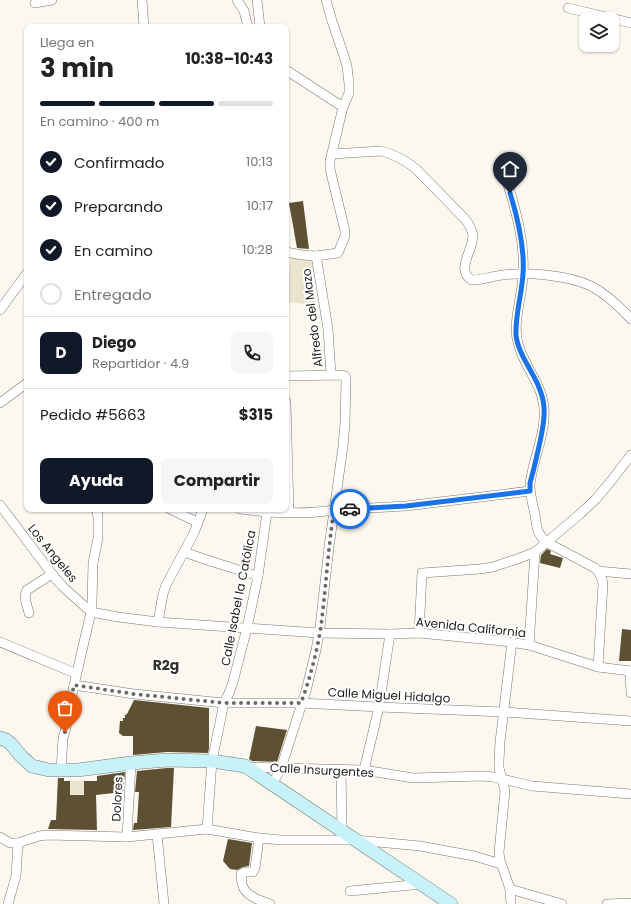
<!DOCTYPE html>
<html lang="es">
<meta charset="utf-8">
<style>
:root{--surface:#fff;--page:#f6f6f6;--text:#222;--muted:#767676;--line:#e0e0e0;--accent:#111827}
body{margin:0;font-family:Poppins,sans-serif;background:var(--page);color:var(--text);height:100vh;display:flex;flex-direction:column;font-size:15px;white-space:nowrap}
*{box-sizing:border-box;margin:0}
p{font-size:13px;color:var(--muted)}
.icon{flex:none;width:22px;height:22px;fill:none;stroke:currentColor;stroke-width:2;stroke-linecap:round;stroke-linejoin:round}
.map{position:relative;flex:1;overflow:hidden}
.side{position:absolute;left:24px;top:24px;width:265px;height:488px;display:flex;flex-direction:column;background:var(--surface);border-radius:8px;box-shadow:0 1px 3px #0004}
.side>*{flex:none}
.controls{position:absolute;left:579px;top:12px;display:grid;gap:8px}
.controls a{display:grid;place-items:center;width:40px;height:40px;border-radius:8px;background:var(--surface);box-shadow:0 1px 3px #0004;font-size:20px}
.pin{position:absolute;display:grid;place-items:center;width:34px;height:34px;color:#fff;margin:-41px -17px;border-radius:50% 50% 50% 0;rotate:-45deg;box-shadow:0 0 4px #0007}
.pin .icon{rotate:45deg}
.courier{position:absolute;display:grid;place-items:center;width:40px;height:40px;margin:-20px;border:3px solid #1a73e8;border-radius:50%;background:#fff;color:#222;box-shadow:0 1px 5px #0007}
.summary em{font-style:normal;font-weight:700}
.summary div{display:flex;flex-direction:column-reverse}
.summary{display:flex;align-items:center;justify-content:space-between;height:68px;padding:0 16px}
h1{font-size:26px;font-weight:700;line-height:30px}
.bar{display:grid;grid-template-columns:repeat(4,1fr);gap:6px 4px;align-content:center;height:48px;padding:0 16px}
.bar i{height:5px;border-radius:3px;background:var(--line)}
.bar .on{background:var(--accent)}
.bar p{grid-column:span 4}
.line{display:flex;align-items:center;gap:10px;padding:0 16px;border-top:1px solid var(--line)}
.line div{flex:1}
.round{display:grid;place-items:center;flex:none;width:42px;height:42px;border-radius:8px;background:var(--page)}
ol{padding:0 16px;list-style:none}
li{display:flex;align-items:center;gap:12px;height:44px}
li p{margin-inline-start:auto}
li .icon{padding:4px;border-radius:50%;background:var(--accent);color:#fff;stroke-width:4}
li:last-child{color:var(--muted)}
li i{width:22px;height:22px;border:2px solid var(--line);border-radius:50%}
.cta{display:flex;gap:8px;margin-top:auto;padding:8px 16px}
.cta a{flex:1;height:46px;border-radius:8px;background:var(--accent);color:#fff;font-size:16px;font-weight:700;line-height:46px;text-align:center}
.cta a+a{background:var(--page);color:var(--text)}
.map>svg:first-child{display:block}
.green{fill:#ece3ce}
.building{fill:#5e5133}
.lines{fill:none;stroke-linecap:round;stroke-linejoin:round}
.minor-casing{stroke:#7a7770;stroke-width:10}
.secondary-casing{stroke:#7a7770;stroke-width:14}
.minor{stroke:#fff;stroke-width:9}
.secondary{stroke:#c8f2f9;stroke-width:13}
.done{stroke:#6c6a66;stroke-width:4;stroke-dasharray:0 7.2}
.route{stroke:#1a73e8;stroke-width:5}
.labels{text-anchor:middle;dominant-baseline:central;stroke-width:4;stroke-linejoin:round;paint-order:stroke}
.street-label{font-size:12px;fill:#1f1e1b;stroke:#fff}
.quarter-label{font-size:14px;font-weight:bold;fill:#34312b;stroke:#fff}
</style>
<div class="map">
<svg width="631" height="904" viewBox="0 0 631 904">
<rect width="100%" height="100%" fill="#fcf8f0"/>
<g class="green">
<polygon points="291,257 310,260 313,264 314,289 305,288 304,297 315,298 315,305 286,302 286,279 287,279"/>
<polygon points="71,781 84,781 84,794 57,796 57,788 70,787"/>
</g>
<g class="building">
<polygon points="303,201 309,249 297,248 289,203"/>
<polygon points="547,549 551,551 550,554 563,558 560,568 540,563 541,555"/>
<polygon points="622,629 631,630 631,661 619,661"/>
<polygon points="134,700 209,708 209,748 208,753 167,752 133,755 133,736 123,736 119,733 120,721 123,721 123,718 125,718 125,715 127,714"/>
<polygon points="256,726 287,730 277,762 252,761 249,759"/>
<polygon points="167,768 174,768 171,827 133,830 134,823 137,823 139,792 135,792 137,771"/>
<polygon points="125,772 123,792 96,795 97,830 48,829 51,820 56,820 58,778 64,778 64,781 70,781 70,795 84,795 84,781 97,781 97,776"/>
<polygon points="228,839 252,843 249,866 243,867 237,870 230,869 223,861"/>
</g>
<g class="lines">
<defs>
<g id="minor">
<polyline points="142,0 144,27"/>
<polyline points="237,0 244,11 248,27"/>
<polyline points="257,0 260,27"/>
<polyline points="35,3 52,0"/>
<polyline points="568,8 631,23"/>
<polyline points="286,70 343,107"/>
<path d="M332 154 381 151C394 154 405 160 416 169L465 219C469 224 472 230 473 236 473 250 455 271 472 280 482 280 492 276 503 275 529 272 567 275 591 286 606 294 619 306 631 319"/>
<path d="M507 181C516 212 525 241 523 273 523 295 512 322 518 343 525 371 547 387 544 419 543 440 532 463 530 485 530 495 533 505 535 515 537 527 536 532 546 542L595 568C600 573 602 577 603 584L598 667"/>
<polyline points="286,252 302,255 316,256 338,253 345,236 345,231 330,169 330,161 343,107 349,93 349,84 347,66 343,53 332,21 326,0"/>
<polyline points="316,256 317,261 328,329 331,375"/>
<polyline points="0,310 27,273"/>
<polyline points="286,402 289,512"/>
<polyline points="0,403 27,383"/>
<polyline points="0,505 52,574 62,586 91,612 118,617 158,622 319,633 390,634 419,633 503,641 529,645 598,667 631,671"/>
<polyline points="170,509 197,522"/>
<path d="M240 509C271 513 303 515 334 510L406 506 530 491"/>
<polyline points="184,552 210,561 258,576"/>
<polyline points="598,571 631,574"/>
<path d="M29 613C27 605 23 597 27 590L52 574"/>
<polyline points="158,622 163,594 166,585 194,533 203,509"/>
<polyline points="419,633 422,573 480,569 493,567 520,558 535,552 580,514 596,499 611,481 631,455"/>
<polyline points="0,642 77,674"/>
<polyline points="529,645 535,552"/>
<polyline points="630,671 631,693"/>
<polyline points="74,685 134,694 224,703 301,703 379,707 504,712 631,721"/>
<polyline points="247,767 281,768 364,770 413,778 484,776 493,777 532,786 631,794"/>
<polyline points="61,770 63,738 65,732 74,685 91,612 92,602 93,563 98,538 98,519 97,509"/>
<polyline points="341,770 342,830"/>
<polyline points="364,770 379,707 390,634"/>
<polyline points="272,785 281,768 306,691 316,650 320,627 329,547 343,446 345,423 346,379 345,376 342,375 286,376"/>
<polyline points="207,829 212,761 224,703 229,693 233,682 247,628 258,576 267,512"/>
<polyline points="157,834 164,904"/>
<polyline points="0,837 10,843 18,843 39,836 47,835 127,837 207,829 259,838 281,840 356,840 420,846 474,856 501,864"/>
<polyline points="127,837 131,763"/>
<path d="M259 838 255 868 253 872H245L241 874C242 877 241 880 242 884 245 896 259 900 270 904"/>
<polyline points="510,889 562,904"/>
<polyline points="350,891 422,884"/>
<polyline points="8,904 16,876 18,843"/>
<polyline points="511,904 510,889 500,860 499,852 505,791 499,768 499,761 500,742 512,642"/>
<polyline points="607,904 631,903"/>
</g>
<polyline id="secondary" points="0,738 6,740 11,744 21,756 32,766 49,770 78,770 131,763 167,760 212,761 245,766 451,904"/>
</defs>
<use href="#minor" class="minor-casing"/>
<use href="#secondary" class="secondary-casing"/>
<use href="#minor" class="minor"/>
<use href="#secondary" class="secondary"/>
</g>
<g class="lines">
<path class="done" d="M65 732 74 685 134 694 224 703H301C310 678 317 652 321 626 326 587 328 549 334 510L350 509"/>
<path class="route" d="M350 509 406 506 530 491V483C534 469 537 455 540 442 542 431 545 420 544 408 544 400 541 392 538 385 531 369 518 353 516 335 515 316 522 293 523 274 525 247 518 219 510 193"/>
</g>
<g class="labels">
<g class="street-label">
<text transform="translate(312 318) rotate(-97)">Alfredo del Mazo</text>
<text transform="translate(53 553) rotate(51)">Los Angeles</text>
<text transform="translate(238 598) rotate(-79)">Calle Isabel la Católica</text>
<text transform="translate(471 627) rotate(6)">Avenida California</text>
<text transform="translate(389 695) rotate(3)">Calle Miguel Hidalgo</text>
<text transform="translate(322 770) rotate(3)">Calle Insurgentes</text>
<text transform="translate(117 799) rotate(-87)">Dolores</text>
</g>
<g class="quarter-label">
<text x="166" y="665">R2g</text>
</g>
</g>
</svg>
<div class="controls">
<a><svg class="icon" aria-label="layers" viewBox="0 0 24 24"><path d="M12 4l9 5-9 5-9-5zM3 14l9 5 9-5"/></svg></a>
</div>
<div class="pin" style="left:65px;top:732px;background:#ea580c"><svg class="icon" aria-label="bag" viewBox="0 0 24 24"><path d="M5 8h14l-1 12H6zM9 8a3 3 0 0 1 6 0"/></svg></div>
<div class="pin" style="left:510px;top:193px;background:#1f2937"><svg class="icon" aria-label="home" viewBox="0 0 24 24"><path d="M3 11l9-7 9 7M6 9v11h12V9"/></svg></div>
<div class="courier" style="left:350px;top:509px"><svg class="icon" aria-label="car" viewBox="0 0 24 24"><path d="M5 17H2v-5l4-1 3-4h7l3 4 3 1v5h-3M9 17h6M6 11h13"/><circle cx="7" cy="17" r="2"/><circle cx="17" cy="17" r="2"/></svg></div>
<section class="side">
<div class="summary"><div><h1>3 min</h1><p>Llega en</p></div><em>10:38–10:43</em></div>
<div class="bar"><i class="on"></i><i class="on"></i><i class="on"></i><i></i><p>En camino · 400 m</p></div>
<ol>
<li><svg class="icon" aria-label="check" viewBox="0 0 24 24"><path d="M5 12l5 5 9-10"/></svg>Confirmado<p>10:13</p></li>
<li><svg class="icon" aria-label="check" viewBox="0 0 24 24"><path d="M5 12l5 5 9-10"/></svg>Preparando<p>10:17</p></li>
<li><svg class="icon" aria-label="check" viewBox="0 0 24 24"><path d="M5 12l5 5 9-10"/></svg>En camino<p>10:28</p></li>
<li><i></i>Entregado</li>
</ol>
<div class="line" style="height:72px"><b class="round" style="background:var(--accent);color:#fff">D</b><div><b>Diego</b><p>Repartidor · 4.9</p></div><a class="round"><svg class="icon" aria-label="phone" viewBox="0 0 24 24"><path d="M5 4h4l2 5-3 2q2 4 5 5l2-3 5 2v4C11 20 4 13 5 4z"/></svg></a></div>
<div class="line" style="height:52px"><div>Pedido #5663</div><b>$315</b></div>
<div class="cta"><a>Ayuda</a><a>Compartir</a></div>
</section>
</div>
